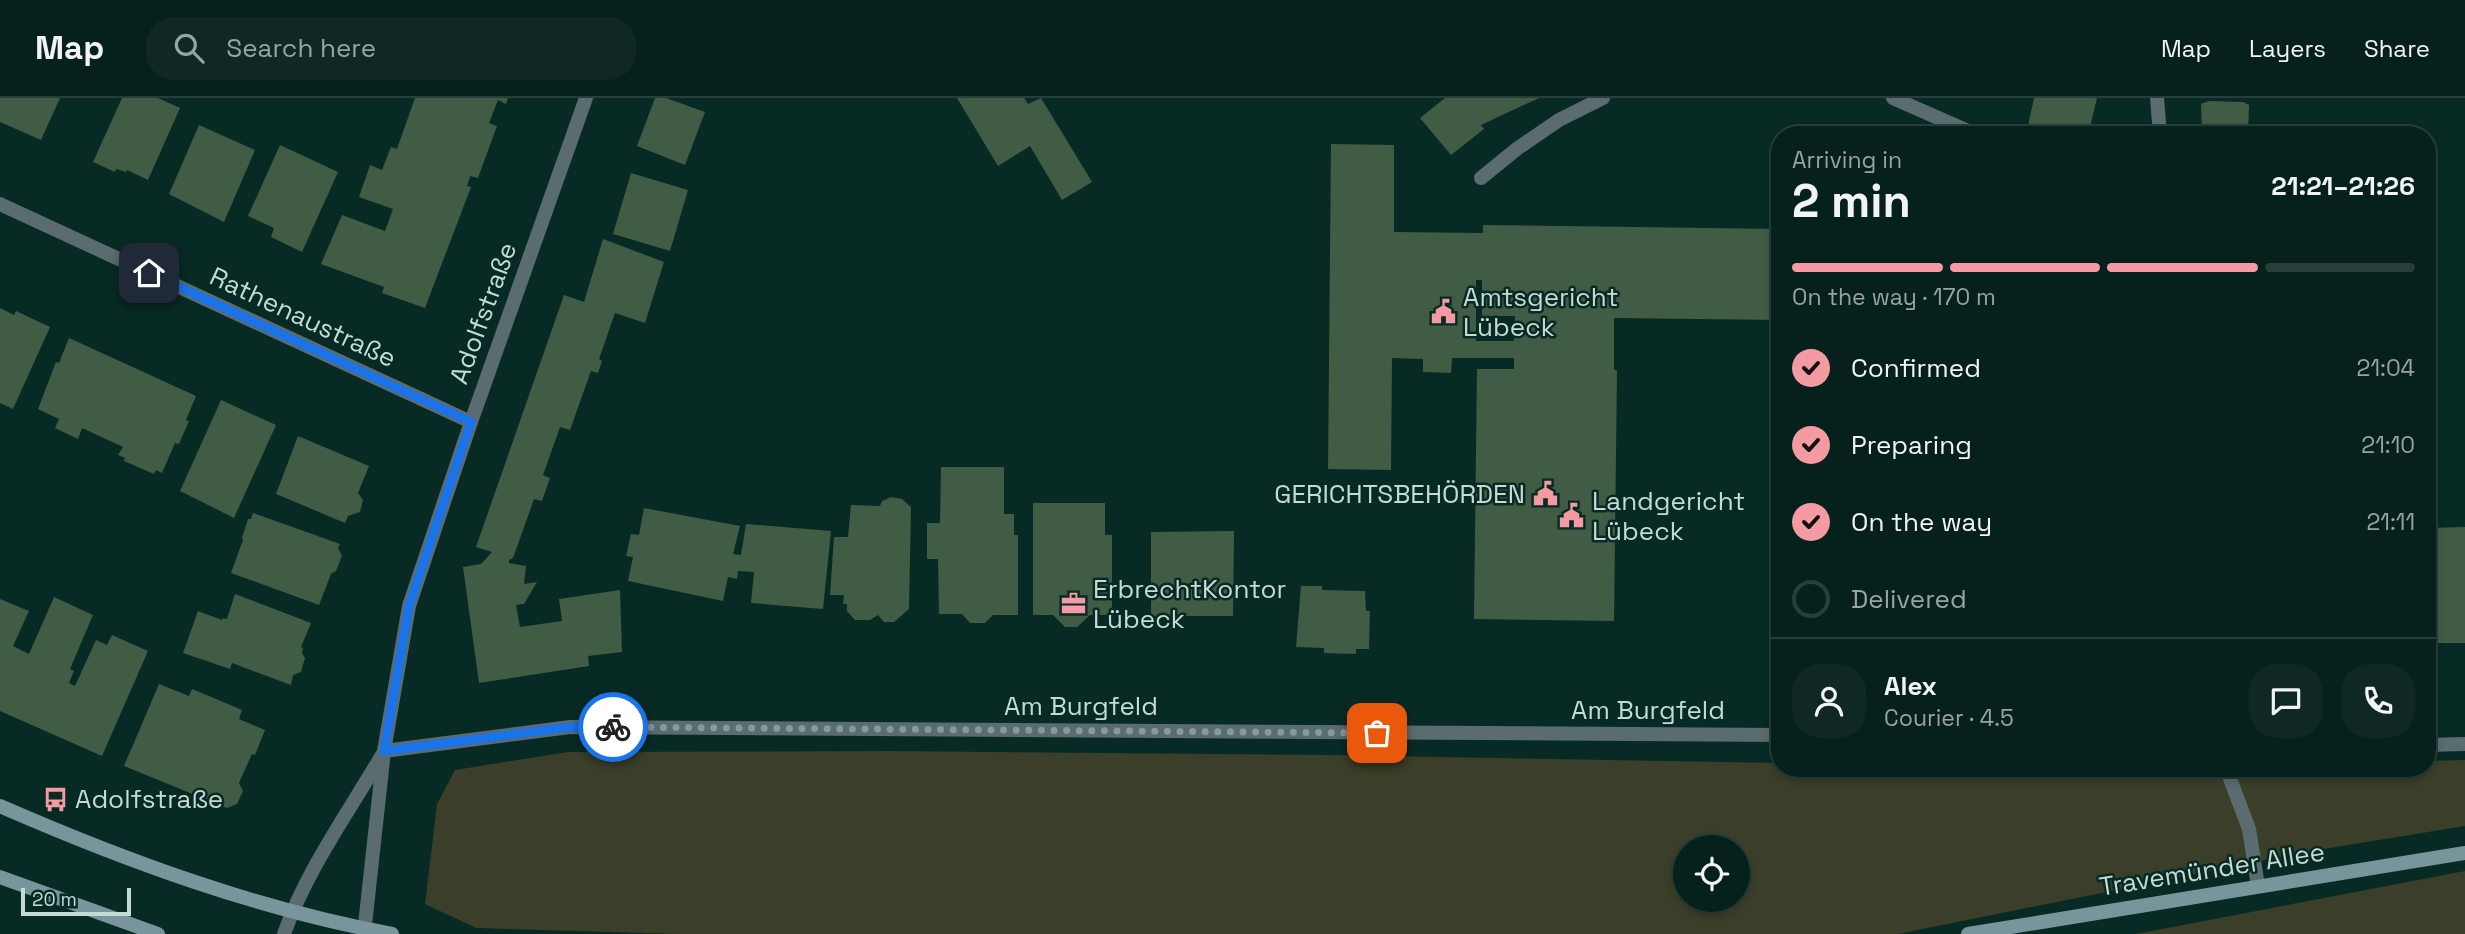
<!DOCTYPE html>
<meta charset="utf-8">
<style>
:root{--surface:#06201b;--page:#0f2824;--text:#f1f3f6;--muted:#98a3a3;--line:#273e3a;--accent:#f49aa2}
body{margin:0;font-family:"Space Grotesk",sans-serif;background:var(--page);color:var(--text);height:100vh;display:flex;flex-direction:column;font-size:26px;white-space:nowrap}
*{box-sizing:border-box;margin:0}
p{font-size:23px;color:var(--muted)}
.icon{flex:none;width:38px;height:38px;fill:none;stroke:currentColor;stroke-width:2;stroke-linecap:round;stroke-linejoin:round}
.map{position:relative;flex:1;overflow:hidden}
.sheet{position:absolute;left:1771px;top:28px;width:665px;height:651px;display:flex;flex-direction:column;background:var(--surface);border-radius:28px;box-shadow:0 4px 10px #0003,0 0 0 2px var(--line)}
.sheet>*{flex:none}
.tools{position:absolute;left:1673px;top:737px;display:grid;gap:14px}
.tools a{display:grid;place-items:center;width:77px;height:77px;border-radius:50%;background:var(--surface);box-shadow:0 4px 10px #0003,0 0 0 2px var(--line);font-size:35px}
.scale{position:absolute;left:21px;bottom:18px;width:110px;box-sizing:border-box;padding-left:7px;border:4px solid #c4dad5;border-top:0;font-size:19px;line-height:24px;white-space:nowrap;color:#c4dad5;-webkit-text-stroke:5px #082a24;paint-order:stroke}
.pin{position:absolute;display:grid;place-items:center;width:60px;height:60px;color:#fff;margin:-30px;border-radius:14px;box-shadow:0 4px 10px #0006}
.courier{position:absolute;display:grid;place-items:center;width:70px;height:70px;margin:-35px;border:5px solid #1a73e8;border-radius:50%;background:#fff;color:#222;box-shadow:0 2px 9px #0007}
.head em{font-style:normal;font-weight:800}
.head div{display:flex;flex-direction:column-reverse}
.head{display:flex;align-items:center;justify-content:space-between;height:119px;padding:0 21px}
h1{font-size:46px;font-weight:800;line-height:52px}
.bar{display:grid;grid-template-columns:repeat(4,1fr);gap:10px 7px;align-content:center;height:84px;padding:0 21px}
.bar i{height:9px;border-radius:5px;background:var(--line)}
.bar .active{background:var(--accent)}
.bar p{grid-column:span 4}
.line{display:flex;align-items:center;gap:18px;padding:0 21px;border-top:2px solid var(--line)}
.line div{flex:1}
.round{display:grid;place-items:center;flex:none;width:74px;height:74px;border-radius:28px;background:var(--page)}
ol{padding:0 21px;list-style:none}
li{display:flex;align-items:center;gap:21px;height:77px}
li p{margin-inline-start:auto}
li .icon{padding:7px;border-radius:50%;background:var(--accent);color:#111;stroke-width:4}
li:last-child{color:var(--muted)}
li i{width:38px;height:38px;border:4px solid var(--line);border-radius:50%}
header{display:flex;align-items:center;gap:42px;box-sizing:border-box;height:98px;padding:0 35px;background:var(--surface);border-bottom:2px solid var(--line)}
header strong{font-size:33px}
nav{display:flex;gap:38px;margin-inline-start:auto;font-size:24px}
.search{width:490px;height:63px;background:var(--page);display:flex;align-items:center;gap:18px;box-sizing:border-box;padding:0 24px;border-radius:28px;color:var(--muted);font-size:26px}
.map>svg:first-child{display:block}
.green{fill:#3b3e28;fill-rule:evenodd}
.building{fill:#415c44;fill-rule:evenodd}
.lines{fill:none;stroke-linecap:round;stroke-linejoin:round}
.minor{stroke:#5a6c70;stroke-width:14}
.secondary{stroke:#79959c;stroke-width:14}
.done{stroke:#829c97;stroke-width:7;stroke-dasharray:0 12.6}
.route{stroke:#1a73e8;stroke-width:9}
.labels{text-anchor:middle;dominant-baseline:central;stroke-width:5;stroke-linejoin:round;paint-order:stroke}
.poi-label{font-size:26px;fill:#c4dad5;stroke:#082a24;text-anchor:start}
.street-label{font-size:26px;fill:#c4dad5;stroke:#082a24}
</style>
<header>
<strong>Map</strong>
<div class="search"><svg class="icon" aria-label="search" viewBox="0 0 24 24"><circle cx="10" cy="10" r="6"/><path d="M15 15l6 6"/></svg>Search here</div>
<nav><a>Map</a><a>Layers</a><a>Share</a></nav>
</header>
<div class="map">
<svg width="2465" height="836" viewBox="0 0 2465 836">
<rect width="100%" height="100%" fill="#082a24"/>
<g class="green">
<path d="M890 653 1328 657 1780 665V670H2024L2206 674 2247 670H2427V663L2465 662V728L2299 755 1898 836H680L476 830 425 806 437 706 455 672 568 654ZM1685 749H1738V802H1685Z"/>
<polygon points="2465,773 2465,836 2136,836"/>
</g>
<g class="building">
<polygon points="0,0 60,0 41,42 0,24"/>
<polygon points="122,0 158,0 180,10 148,82 127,72 126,74 116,71 115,74 93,64"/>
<polygon points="415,0 508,0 506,6 498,2 489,25 497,28 478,80 470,78 467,88 471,89 425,210 382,195 384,189 321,166 342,117 385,133 393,111 359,99 370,67 382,72 391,49 397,51"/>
<polygon points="655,0 666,0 705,14 685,67 637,48"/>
<polygon points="957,0 1024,0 1028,6 1041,0 1092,84 1062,102 1030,48 998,68"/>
<polygon points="1445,0 1539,0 1481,27 1484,31 1451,57 1420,20"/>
<polygon points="2034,0 2097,0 2088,37 2044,37 2027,33"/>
<polygon points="2209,3 2243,4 2249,7 2248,37 2202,37 2201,6"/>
<polygon points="199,27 255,52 224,124 169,96"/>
<path d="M1331 46 1394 47V134L1483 135V127L1780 131V222L1614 220V272H1617L1614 523 1474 521 1477 271H1514V260H1452L1451 275 1423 274V261L1392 260 1391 372 1328 371ZM1476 182H1482V218H1515L1514 243H1476Z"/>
<polygon points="280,47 338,74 302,154 271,139 274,130 248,118"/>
<polygon points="631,75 688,92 670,153 613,136"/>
<polygon points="603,141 664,164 645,225 615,215 599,261 602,263 598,275 591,273 570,332 560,329 543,377 550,380 542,403 534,401 513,460 509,462 509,465 526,468 524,486 537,484 524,506 516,507 520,529 562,523 559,501 620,492 622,554 588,558 589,568 479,585 463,469 481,466 492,454 476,449 564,197 584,204"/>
<polygon points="0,210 14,217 16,213 50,229 13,311 0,305"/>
<polygon points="69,240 196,298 186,322 189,323 179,346 175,345 162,375 156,372 154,376 124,363 125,360 118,357 123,349 82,330 78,341 55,330 59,321 38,311 56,264 59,265"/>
<polygon points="221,302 276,327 234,420 180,393"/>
<polygon points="298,338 369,368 358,395 363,402 360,414 348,418 345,425 276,396"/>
<polygon points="941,369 1004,369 1004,416 1014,416 1014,437 1018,437 1018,517 993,517 985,525 970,525 962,516 939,516 938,461 927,461 927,425 940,425"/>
<polygon points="891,399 902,401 911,409 909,511 894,524 884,524 878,517 870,522 855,522 847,513 847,506 843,506 844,497 830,497 834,439 848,439 851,407 880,408 882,403"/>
<polygon points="1033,405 1105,405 1105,437 1112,437 1112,517 1090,517 1077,529 1065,529 1053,517 1033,517"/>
<polygon points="644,410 740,428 733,456 741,457 746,426 831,433 823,511 751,505 754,474 738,473 737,481 728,479 723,503 628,483 633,459 626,458 631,436 639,437"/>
<polygon points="253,415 340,446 338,450 342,458 336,473 331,476 319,507 231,475 243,442 242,440 248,421 251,421"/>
<polygon points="2465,429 2465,545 2427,545 2427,430"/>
<polygon points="1234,433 1233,518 1151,518 1151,434"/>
<polygon points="1301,488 1322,488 1322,492 1365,493 1366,513 1370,513 1369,551 1356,551 1356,556 1324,555 1324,550 1296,549"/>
<polygon points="235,496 311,525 301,549 303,550 302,555 305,560 301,574 293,577 291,587 232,565 230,571 183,555 198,513 222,522 223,520 227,521"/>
<polygon points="54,499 93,517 70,571 74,573 69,585 75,588 96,542 107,547 112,537 148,553 102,658 0,613 0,501 29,513 13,548 29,556"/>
<polygon points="159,586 189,598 192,591 216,601 242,612 239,621 265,632 255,657 252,656 239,685 243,693 237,706 227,710 124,668"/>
</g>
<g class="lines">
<g class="minor">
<polyline points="1893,0 1977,37"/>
<polyline points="2157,0 2160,37"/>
<polyline points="1481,80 1518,50 1559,22 1603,0"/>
<polyline points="0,106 471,324"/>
<polyline points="2427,647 2465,646"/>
<polyline points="384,653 570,629 1780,637"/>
<polyline points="2226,670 2249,731 2258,788"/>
<path d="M284 836C306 773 348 715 382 657"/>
<polyline points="364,836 384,653 409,508 471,324 586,0"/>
</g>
<g class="secondary">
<path d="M0 708C126 763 257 811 392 836"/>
<polyline points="0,779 158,836"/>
<polyline points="1968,836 2465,755"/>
</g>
</g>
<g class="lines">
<polyline class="done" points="613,629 1377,635"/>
<polyline class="route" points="149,175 471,324 409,508 384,653 570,629 613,629"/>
</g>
<defs>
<symbol id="civic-bare" viewBox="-9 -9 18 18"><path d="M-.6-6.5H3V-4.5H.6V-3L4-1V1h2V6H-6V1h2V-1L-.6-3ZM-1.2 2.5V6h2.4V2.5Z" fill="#f49aa2" stroke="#082a24" stroke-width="2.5" paint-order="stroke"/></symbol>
<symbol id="office-bare" viewBox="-9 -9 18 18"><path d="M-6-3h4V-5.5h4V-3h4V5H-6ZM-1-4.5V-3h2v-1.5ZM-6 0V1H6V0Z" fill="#f49aa2" stroke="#082a24" stroke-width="2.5" paint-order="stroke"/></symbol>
<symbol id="bus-bare" viewBox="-9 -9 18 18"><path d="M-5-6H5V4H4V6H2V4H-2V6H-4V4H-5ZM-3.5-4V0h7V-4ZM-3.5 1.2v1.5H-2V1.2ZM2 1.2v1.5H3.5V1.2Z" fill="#f49aa2" stroke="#082a24" stroke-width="2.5" paint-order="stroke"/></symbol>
</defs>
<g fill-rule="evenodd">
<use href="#civic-bare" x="1426" y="196" width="35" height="35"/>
<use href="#civic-bare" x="1528" y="378" width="35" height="35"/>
<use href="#civic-bare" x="1554" y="400" width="35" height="35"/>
<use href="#office-bare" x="1056" y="488" width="35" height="35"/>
<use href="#bus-bare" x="38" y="684" width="35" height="35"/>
</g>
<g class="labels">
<g class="poi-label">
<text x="1463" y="199">Amtsgericht<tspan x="1463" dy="30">Lübeck</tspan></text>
<text x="1525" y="396" text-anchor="end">GERICHTSBEHÖRDEN</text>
<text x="1592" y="403">Landgericht<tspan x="1592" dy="30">Lübeck</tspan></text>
<text x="1093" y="491">ErbrechtKontor<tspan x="1093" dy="30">Lübeck</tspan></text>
<text x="75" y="701">Adolfstraße</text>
</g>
<g class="street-label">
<text transform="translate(483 215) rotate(-70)">Adolfstraße</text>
<text transform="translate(303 219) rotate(25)">Rathenaustraße</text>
<text x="1081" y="608">Am Burgfeld</text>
<text x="1648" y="612">Am Burgfeld</text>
<text transform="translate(2212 771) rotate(-9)">Travemünder Allee</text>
</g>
</g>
</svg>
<div class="tools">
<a><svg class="icon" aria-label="locate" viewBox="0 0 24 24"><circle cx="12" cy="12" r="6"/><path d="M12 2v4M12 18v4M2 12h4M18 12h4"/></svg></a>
</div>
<div class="scale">20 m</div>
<div class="pin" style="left:1377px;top:635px;background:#ea580c"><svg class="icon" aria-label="bag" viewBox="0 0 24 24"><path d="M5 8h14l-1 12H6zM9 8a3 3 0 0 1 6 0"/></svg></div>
<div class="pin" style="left:149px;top:175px;background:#1f2937"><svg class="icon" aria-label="home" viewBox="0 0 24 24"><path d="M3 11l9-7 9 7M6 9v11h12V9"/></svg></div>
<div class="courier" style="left:613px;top:629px"><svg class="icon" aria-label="bike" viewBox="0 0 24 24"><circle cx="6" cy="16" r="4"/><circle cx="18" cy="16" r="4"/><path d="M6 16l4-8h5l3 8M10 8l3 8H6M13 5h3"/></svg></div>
<section class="sheet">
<div class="head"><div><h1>2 min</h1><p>Arriving in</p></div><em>21:21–21:26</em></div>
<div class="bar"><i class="active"></i><i class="active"></i><i class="active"></i><i></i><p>On the way · 170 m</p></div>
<ol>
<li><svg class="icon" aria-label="check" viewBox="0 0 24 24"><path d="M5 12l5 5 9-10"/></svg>Confirmed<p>21:04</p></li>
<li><svg class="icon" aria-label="check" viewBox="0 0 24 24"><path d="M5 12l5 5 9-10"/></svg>Preparing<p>21:10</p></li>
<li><svg class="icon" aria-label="check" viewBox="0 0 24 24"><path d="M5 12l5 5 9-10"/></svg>On the way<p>21:11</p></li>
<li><i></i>Delivered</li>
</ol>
<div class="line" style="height:126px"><a class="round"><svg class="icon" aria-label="person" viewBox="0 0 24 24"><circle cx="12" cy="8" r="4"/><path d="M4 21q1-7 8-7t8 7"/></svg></a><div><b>Alex</b><p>Courier · 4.5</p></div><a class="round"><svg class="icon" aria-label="chat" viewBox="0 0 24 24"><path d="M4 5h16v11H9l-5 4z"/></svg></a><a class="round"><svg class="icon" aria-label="phone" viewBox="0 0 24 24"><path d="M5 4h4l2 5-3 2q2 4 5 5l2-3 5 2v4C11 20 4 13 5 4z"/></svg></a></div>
</section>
</div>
